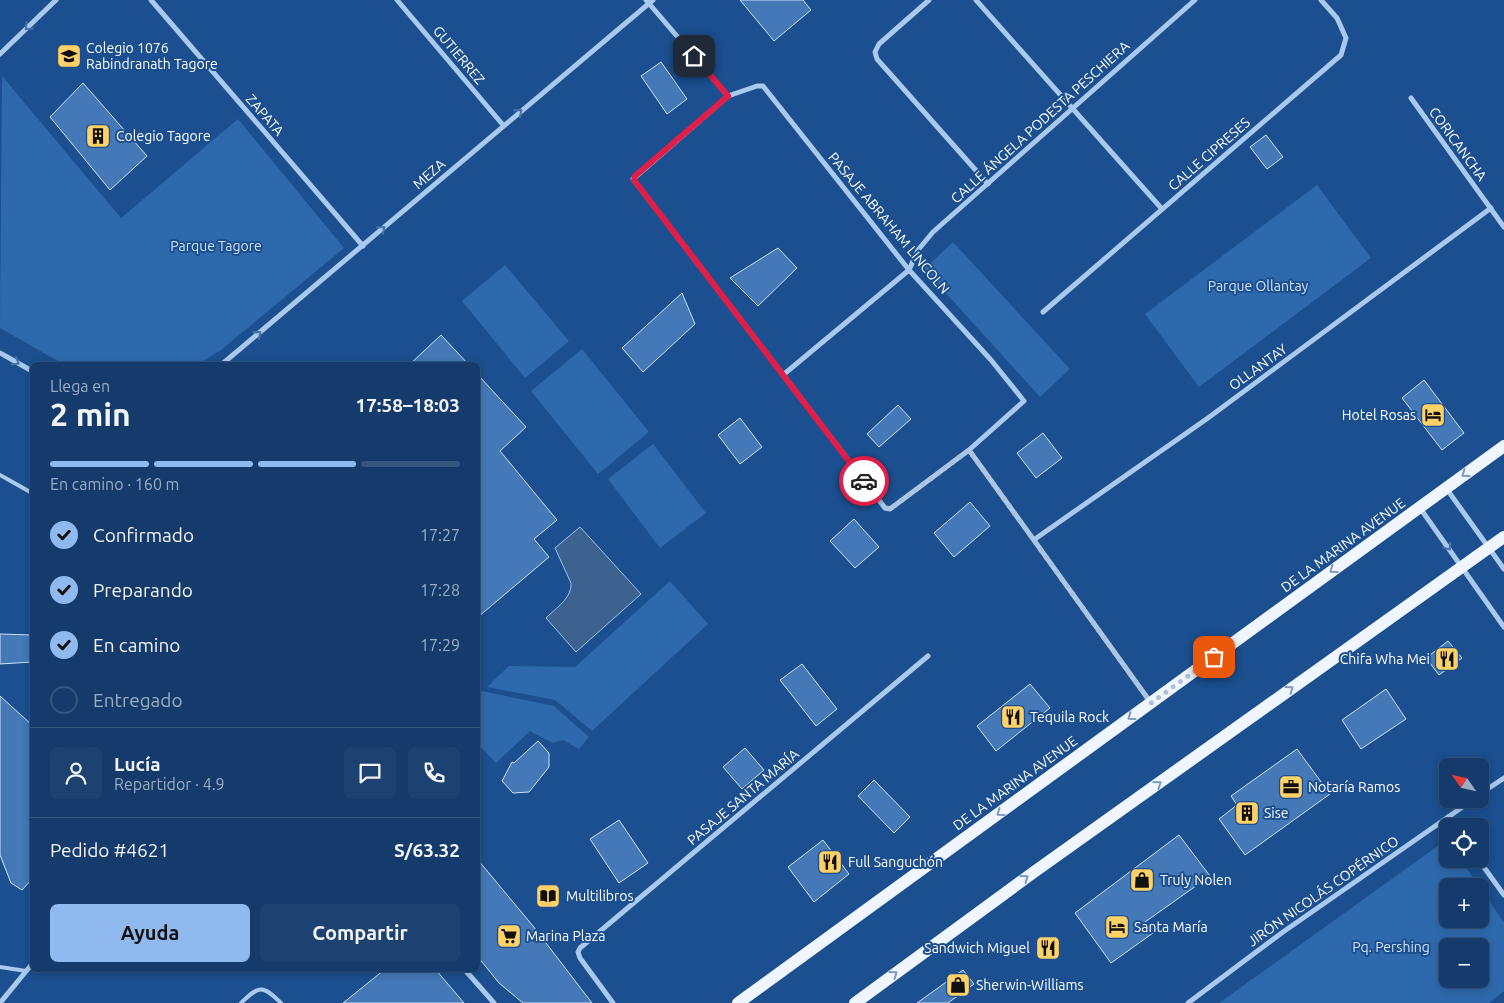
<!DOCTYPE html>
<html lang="es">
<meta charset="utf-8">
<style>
:root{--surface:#143b6b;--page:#1d4271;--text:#f1f3f6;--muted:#9dadc1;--line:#33557e;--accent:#90b9f0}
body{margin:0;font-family:Ubuntu,sans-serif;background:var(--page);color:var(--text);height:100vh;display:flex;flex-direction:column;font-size:19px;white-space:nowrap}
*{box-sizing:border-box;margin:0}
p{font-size:16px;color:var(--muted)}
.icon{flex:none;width:28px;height:28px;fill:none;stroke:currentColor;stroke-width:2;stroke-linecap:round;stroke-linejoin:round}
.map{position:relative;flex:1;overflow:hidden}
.panel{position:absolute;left:30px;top:362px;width:450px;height:610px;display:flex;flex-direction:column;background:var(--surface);border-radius:8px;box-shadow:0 2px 8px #0003,0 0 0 1px var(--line)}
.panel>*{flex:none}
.needle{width:32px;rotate:304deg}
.fabs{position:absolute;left:1439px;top:758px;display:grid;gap:10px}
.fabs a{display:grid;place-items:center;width:50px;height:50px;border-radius:8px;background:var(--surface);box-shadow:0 2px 8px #0003,0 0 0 1px var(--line);font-size:25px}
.pin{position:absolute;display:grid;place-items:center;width:42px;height:42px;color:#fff;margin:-21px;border-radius:10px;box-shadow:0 2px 8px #0006}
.courier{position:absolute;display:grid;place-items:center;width:50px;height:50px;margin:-25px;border:4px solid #e11d48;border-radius:50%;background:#fff;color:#222;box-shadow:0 1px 6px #0007}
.overview em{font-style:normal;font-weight:700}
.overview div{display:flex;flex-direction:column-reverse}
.overview{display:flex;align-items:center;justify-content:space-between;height:85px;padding:0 20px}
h1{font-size:32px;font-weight:700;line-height:38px}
.bar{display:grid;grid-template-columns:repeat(4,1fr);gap:8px 5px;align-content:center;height:60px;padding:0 20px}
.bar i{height:6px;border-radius:4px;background:var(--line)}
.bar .selected{background:var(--accent)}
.bar p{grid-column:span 4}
.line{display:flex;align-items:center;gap:12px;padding:0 20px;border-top:1px solid var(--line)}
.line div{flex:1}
.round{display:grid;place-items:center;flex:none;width:52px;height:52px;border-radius:8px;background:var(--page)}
ol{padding:0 20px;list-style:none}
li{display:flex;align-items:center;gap:15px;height:55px}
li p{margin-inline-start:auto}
li .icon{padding:5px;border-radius:50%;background:var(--accent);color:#111;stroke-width:4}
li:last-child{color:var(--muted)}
li i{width:28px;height:28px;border:2px solid var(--line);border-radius:50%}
.primary-button{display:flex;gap:10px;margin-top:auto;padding:10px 20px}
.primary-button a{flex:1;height:58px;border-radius:8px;background:var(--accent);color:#111;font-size:20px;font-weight:700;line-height:58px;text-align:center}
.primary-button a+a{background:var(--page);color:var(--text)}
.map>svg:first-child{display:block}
.green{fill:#2e69ad;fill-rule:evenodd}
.water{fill:#3c6290;stroke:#9cc4f0}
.building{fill:#4478b7;stroke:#cfe3fa}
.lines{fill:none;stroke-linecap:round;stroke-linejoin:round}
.lane{stroke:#a9c9ee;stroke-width:4}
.street{stroke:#a9c9ee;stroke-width:5}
.primary{stroke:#f0f6ff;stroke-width:12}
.oneway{stroke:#4674ac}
.oneway2{stroke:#7b9ac1}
.done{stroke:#afc1d8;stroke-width:5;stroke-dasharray:0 9}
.route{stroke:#e11d48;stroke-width:6}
.labels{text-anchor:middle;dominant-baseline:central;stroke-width:4;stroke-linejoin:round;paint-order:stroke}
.poi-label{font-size:14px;fill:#fff;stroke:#1b4f8f;text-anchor:start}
.street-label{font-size:14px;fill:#fff;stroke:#1b4f8f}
.park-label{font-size:14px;fill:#cfe3fa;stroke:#1b4f8f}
</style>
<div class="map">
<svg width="1504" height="1003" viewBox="0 0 1504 1003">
<rect width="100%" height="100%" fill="#1b4f8f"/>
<g class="green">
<polygon points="2,76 121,218 238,119 344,248 221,350 197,365 65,365 0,328"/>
<polygon points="1317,185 1371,258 1199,387 1145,314"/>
<polygon points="953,242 1070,369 1040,397 924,269"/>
<polygon points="505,265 569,341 525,378 462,301"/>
<polygon points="582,349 649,432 598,474 531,391"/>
<polygon points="653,444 706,513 660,548 608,479"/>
<polygon points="670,581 708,624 592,731 555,700 487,687 509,666 575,667"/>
<polygon points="482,691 554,706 589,737 579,749 563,740 553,743 530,731 496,763 478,744 478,695"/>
<path d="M1446 840 1448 859H1460L1479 886H1448V919H1480V888L1504 922V991L1489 1003H1219ZM1448 946H1480V979H1448Z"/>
</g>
<path class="water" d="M580 527 641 594 576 652 546 618C556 608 572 598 571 583L555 548Z"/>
<g class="building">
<polygon points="740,0 803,0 811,10 774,41"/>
<polygon points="661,62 687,99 667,114 641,76"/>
<polygon points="83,83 147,156 110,190 50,117"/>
<polygon points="1266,135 1283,157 1267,169 1250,147"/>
<polygon points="778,248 797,268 758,306 730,278"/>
<polygon points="682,293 695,324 643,372 622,348"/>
<polygon points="441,335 469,365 409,365"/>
<polygon points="478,375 526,427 500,451 557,520 534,539 549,557 478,617"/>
<polygon points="1424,380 1464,433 1442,450 1402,398"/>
<polygon points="898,405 911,419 879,447 867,434"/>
<polygon points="740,418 762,447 740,464 718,435"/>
<polygon points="1043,433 1062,458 1036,478 1017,453"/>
<polygon points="970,502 990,526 954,557 934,533"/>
<polygon points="854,519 879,547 855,568 830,541"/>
<polygon points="0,634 32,635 32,662 0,664"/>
<polygon points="1448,641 1462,658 1439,675 1426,658"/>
<polygon points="802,664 837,709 816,726 780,680"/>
<polygon points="1030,684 1050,708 996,751 977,726"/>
<polygon points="1386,689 1406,719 1361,749 1342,720"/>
<polygon points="0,696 32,725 32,879 22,890 11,883 0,855"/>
<polygon points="538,741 549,753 549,767 529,792 513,793 502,781 512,762 514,763"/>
<polygon points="745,748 764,770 742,789 723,767"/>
<polygon points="1297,749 1330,794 1245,855 1219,819 1237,805 1231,796"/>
<polygon points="874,780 910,817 894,833 858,796"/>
<polygon points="619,820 648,863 619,883 590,839"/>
<polygon points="1179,835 1210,876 1145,922 1153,933 1111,963 1075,913"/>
<polygon points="823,840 849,874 814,902 788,867"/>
<polygon points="478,860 533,926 592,1003 523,1003 499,983 478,957"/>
<polygon points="384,970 436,970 464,1003 343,1003"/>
<polygon points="963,970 974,984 948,1003 917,1003"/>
</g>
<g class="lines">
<g class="lane">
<polyline points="0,475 32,493"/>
<polyline points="0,967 26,971"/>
<path d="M241 1003C259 985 263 985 281 1003"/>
</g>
<g class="street">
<polyline points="151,0 363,246"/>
<polyline points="397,0 503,125"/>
<polyline points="646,0 728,96"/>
<polyline points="929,0 879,44 875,52 877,59 988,184"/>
<polyline points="976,0 1162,209"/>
<polyline points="0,54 56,0"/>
<polygon points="757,86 763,86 909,270 991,360 1024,401 969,450 890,509 885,508 633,179 728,96"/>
<polyline points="1411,98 1504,227"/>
<polyline points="1043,312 1341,55 1346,38 1337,18 1321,0"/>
<polyline points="0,353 32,371"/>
<polyline points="221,365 653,0"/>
<polyline points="783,375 909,270 918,250 933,232 1195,0"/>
<polyline points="969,450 1151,703"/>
<polyline points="1446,488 1504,569"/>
<polyline points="1420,508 1504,627"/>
<polyline points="1035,539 1208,418 1491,208"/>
<polyline points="1480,794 1504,778"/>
<polyline points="1448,817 1454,826"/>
<polyline points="1478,859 1504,895"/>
<polyline points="465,970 494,1003"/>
<polyline points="0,1003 32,964"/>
<polyline points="613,1003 580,958 578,952 580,948 928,656"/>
<polyline points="1188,1003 1283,932 1474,799"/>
</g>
<g class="primary">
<polyline points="738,1003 1504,446"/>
<polyline points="855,1003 1034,872 1504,537"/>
</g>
</g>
<defs><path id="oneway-chevron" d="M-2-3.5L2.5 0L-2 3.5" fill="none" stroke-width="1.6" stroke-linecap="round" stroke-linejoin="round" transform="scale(1.25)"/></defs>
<g class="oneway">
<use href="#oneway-chevron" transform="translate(28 27) rotate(136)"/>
<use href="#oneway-chevron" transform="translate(519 112) rotate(-40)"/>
<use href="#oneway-chevron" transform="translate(382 229) rotate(-41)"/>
<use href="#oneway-chevron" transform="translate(258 334) rotate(-40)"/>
<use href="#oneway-chevron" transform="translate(16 362) rotate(30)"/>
<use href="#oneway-chevron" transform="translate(1448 547) rotate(54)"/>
</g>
<g class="oneway2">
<use href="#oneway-chevron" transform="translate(1465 474) rotate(144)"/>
<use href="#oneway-chevron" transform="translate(1333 570) rotate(144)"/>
<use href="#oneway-chevron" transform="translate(1290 689) rotate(-36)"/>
<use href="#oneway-chevron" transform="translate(1131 717) rotate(144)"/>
<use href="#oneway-chevron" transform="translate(1158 784) rotate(-36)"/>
<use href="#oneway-chevron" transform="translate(1000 813) rotate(144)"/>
<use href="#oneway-chevron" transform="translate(1025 878) rotate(-36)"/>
<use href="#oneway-chevron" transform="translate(894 974) rotate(-36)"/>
</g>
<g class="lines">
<polyline class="done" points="864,481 885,508 890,509 969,450 1151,703 1214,657"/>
<polyline class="route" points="694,56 728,96 635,176 634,180 864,481"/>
</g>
<defs>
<symbol id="school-square" viewBox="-11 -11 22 22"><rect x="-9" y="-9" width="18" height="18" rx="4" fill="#ffd166" stroke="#1b4f8f"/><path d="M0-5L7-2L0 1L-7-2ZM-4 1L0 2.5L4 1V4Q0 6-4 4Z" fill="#111"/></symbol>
<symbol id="building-square" viewBox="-11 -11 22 22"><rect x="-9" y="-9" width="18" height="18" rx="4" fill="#ffd166" stroke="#1b4f8f"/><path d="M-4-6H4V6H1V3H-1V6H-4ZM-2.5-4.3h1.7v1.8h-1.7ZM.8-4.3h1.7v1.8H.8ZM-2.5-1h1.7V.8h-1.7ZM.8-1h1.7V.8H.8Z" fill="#111"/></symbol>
<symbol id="hotel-square" viewBox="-11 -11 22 22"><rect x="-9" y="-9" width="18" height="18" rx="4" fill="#ffd166" stroke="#1b4f8f"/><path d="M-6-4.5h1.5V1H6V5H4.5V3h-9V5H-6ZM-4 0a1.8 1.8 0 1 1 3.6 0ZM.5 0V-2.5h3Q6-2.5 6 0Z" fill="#111"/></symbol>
<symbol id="restaurant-square" viewBox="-11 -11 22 22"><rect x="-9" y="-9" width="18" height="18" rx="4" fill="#ffd166" stroke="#1b4f8f"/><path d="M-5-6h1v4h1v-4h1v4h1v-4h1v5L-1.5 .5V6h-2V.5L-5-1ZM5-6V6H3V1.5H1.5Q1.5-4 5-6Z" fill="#111"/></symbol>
<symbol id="office-square" viewBox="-11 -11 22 22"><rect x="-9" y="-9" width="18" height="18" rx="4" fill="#ffd166" stroke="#1b4f8f"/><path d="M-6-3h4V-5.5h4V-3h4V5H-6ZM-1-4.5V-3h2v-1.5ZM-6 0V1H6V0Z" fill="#111"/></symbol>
<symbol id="shop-square" viewBox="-11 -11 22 22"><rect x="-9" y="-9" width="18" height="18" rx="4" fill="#ffd166" stroke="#1b4f8f"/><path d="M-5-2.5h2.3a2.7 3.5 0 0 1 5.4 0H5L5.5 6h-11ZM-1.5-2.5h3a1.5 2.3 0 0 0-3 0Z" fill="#111"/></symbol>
<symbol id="library-square" viewBox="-11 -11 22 22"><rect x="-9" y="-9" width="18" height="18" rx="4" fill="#ffd166" stroke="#1b4f8f"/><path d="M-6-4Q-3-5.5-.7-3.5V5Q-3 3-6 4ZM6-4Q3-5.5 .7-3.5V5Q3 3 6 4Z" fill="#111"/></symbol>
<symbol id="supermarket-square" viewBox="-11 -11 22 22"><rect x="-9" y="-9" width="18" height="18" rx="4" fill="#ffd166" stroke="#1b4f8f"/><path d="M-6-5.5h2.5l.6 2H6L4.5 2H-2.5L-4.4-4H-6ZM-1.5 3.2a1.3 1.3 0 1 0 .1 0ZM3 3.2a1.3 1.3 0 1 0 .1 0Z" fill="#111"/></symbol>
</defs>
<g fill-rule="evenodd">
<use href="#school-square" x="55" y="42" width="28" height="28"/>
<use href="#building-square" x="84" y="122" width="28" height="28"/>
<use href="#hotel-square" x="1419" y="401" width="28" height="28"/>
<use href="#restaurant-square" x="1433" y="645" width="28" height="28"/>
<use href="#restaurant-square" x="999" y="703" width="28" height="28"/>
<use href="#office-square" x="1277" y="773" width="28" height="28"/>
<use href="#building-square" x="1233" y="799" width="28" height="28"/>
<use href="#restaurant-square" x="816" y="848" width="28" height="28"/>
<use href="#shop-square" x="1128" y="866" width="28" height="28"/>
<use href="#library-square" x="534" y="882" width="28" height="28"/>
<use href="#hotel-square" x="1103" y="913" width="28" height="28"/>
<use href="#supermarket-square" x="495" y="922" width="28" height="28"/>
<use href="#restaurant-square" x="1034" y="934" width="28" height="28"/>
<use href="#shop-square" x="944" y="971" width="28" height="28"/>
</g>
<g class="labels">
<g class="poi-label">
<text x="86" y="48">Colegio 1076<tspan x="86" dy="16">Rabindranath Tagore</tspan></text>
<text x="116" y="136">Colegio Tagore</text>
<text x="1416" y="415" text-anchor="end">Hotel Rosas</text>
<text x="1430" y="659" text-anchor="end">Chifa Wha Mei</text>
<text x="1030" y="717">Tequila Rock</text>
<text x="1308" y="787">Notaría Ramos</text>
<text x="1264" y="813">Sise</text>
<text x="848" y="862">Full Sanguchón</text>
<text x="1160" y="880">Truly Nolen</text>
<text x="566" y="896">Multilibros</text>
<text x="1134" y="927">Santa María</text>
<text x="526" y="936">Marina Plaza</text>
<text x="1030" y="948" text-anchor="end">Sandwich Miguel</text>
<text x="976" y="985">Sherwin-Williams</text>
</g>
<g class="street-label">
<text transform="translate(459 55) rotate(50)">GUTIERREZ</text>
<text transform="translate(265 115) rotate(49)">ZAPATA</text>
<text transform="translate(1040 122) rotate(-42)">CALLE ÁNGELA PODESTA PESCHIERA</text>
<text transform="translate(1458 144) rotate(54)">CORICANCHA</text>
<text transform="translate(1209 154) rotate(-41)">CALLE CIPRESES</text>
<text transform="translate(429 174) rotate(-41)">MEZA</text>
<text transform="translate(889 223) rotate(50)">PASAJE ABRAHAM LINCOLN</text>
<text transform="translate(1258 367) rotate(-36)">OLLANTAY</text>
<text transform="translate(1343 545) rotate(-36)">DE LA MARINA AVENUE</text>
<text transform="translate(1015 783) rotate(-36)">DE LA MARINA AVENUE</text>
<text transform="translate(743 797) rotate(-40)">PASAJE SANTA MARÍA</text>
<text transform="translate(1323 891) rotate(-35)">JIRÓN NICOLÁS COPÉRNICO</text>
</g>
<g class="park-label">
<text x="216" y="246">Parque Tagore</text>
<text x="1258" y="286">Parque Ollantay</text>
<text x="1391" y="947">Pq. Pershing</text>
</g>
</g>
</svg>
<div class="fabs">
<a><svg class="needle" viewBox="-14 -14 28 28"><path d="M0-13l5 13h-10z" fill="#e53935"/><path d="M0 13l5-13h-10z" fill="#9dadc1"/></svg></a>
<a><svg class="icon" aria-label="locate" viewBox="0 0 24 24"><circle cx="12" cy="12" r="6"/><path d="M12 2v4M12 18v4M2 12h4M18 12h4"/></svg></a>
<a>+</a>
<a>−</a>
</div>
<div class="pin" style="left:1214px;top:657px;background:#ea580c"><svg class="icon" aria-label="bag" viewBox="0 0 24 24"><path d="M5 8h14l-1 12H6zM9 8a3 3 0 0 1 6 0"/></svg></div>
<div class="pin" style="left:694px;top:56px;background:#1f2937"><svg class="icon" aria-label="home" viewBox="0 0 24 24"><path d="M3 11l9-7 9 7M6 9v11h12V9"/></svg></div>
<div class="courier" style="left:864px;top:481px"><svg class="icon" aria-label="car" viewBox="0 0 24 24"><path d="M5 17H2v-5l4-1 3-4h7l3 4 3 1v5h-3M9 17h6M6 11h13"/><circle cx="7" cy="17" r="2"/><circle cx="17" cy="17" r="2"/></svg></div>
<section class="panel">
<div class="overview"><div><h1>2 min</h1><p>Llega en</p></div><em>17:58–18:03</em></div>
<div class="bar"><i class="selected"></i><i class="selected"></i><i class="selected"></i><i></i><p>En camino · 160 m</p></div>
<ol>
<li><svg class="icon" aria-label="check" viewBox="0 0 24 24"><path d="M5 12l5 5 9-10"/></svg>Confirmado<p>17:27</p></li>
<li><svg class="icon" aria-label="check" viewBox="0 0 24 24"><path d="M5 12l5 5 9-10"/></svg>Preparando<p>17:28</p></li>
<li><svg class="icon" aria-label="check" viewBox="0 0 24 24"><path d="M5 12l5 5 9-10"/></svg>En camino<p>17:29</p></li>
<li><i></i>Entregado</li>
</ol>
<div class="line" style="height:90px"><a class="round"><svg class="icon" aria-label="person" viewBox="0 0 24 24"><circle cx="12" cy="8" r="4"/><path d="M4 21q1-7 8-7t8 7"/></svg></a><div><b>Lucía</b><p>Repartidor · 4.9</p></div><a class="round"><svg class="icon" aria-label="chat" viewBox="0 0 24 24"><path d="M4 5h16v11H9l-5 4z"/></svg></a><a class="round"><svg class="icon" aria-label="phone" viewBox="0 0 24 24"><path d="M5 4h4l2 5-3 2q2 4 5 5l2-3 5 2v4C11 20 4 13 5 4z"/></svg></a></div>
<div class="line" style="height:65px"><div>Pedido #4621</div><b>S/63.32</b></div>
<div class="primary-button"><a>Ayuda</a><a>Compartir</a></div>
</section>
</div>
